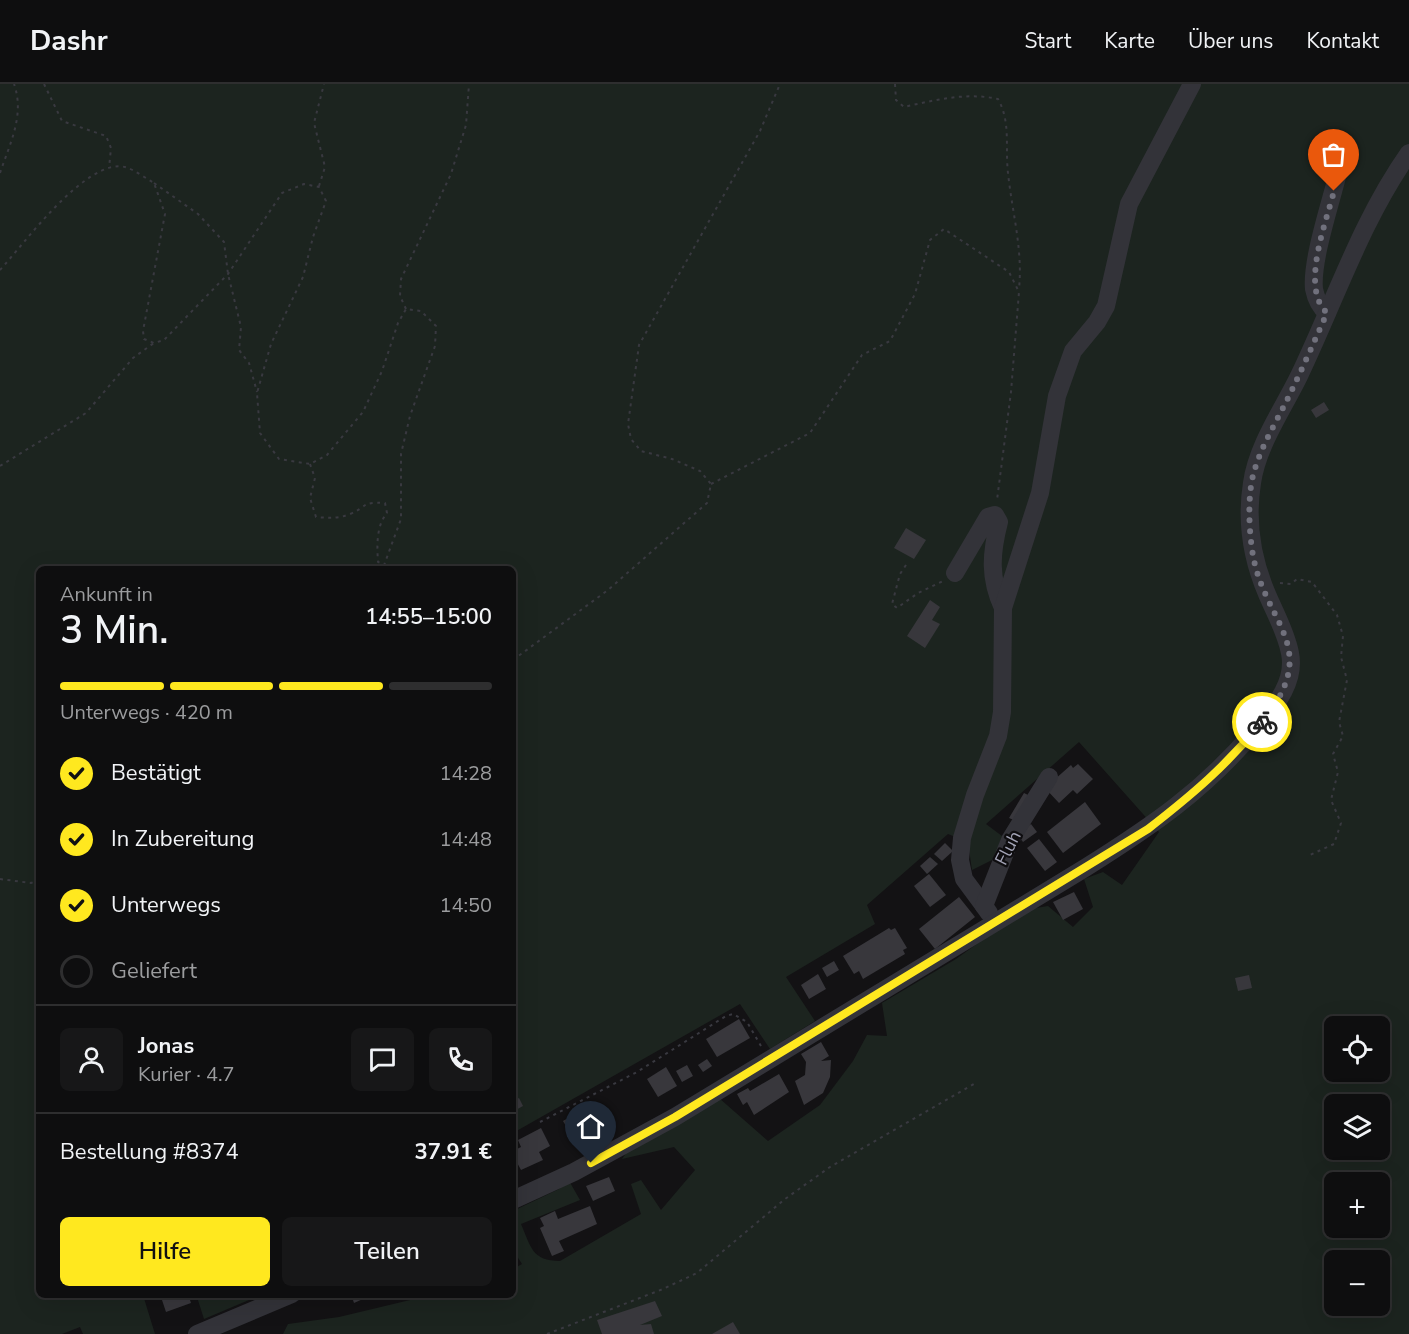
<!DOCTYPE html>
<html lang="de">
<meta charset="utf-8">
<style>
:root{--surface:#0e0e0f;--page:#171718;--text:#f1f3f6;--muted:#9b9c9e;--line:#2e2e2f;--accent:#ffe81f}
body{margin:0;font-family:"Nunito Sans",sans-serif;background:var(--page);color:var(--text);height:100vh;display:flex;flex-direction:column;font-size:22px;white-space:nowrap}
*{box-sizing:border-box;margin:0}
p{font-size:20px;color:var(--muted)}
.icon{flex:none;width:33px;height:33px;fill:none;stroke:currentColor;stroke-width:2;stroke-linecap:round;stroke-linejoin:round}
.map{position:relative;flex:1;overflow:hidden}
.side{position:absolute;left:36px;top:482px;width:480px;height:732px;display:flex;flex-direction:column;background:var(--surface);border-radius:9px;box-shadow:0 6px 24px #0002,0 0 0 2px var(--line)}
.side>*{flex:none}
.buttons{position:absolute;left:1324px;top:932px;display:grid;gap:12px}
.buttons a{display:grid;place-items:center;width:66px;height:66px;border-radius:9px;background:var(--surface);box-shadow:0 6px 24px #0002,0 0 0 2px var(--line);font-size:30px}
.pin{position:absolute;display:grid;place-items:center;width:51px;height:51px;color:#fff;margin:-62px -26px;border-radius:50% 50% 50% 0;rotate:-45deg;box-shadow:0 0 6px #0007}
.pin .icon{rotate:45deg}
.courier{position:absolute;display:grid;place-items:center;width:60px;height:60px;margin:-30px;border:4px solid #ffe81f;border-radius:50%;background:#fff;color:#222;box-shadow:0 2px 8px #0007}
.head em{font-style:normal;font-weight:600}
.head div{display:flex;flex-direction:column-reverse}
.head{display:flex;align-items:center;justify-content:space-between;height:102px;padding:0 24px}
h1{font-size:39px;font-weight:600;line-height:45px}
.bar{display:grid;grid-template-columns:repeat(4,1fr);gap:9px 6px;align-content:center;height:72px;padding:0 24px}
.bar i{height:8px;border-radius:4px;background:var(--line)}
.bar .active{background:var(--accent)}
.bar p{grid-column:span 4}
.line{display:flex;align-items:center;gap:15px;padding:0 24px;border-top:2px solid var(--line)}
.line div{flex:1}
.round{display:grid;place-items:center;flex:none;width:63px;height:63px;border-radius:9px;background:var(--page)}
ol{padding:0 24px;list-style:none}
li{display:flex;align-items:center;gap:18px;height:66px}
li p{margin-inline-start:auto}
li .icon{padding:6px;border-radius:50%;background:var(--accent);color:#111;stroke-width:4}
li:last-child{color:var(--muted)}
li i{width:33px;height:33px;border:3px solid var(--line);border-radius:50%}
.primary-button{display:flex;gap:12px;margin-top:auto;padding:12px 24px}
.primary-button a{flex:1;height:69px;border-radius:9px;background:var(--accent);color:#111;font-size:24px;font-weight:600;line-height:69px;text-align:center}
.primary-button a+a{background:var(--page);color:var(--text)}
header{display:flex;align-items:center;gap:36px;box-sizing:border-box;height:84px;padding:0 30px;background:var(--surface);border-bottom:2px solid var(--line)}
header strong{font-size:28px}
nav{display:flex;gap:33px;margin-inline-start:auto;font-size:21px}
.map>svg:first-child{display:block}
.green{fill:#1c241f;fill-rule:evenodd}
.building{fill:#38373c}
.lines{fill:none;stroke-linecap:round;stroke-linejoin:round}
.path{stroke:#393940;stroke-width:2;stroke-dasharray:3 4.5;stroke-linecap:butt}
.minor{stroke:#333339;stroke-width:18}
.done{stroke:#71717d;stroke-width:6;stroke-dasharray:0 10.8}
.route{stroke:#ffe81f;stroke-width:8}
.labels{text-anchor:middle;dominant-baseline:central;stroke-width:4.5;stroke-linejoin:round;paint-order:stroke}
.street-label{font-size:18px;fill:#a3a4b6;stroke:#0e0d0f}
</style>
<header>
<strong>Dashr</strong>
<nav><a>Start</a><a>Karte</a><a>Über uns</a><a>Kontakt</a></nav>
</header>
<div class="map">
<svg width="1409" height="1250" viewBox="0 0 1409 1250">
<rect width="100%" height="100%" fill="#131214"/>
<g class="green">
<path d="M0 0H1409V1250H283L288 1240 339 1233 431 1211 513 1210V1185L522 1180 513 1166V1127L559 1105 568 1095 580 1116 521 1140C531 1163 532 1177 560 1177L641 1130 631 1100 641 1096 661 1126 695 1086 674 1063 622 1075 631 1062 719 1014 768 1057 820 1021 853 977 867 951 887 952 882 919 956 875 1024 826 1048 822 1073 843 1093 823 1084 795 1103 788 1122 801 1159 748 1079 658 986 740 1002 752 994 775 972 786 968 758 948 750 867 821 875 840 786 893 815 937 770 965 740 920 513 1049V484H39V1210L143 1211 155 1250H83L80 1243 62 1250H0ZM1335 942H1380V987H1335ZM1335 1020H1380V1065H1335ZM1335 1098H1380V1143H1335ZM1335 1176H1380V1221H1335Z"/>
<polygon points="196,1210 261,1210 261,1211 204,1235"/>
</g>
<g class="building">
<polygon points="1324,318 1329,326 1316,334 1311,326"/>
<polygon points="906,444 926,456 914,475 894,464"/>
<polygon points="930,516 940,523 932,536 940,540 925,564 907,552"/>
<polygon points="1078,680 1093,695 1077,710 1073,706 1059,719 1045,704 1071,681 1073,684"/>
<polygon points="1024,709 1030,712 1016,737 1009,734"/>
<polygon points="1085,718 1101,740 1063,769 1047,748"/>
<polygon points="1031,740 1037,748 1023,758 1017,750"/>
<polygon points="1039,755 1057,778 1045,787 1027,764"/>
<polygon points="945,759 953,767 942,777 934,770"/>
<polygon points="930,773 938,780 927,790 920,782"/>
<polygon points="929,790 946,811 930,823 914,802"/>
<polygon points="1074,808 1083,825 1063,836 1053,818"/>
<polygon points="959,813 975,833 935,865 919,845"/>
<polygon points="889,844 891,846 895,844 907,864 903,866 905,870 863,895 859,887 854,890 843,872"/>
<polygon points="834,877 839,886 827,893 822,884"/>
<polygon points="818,890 826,905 809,915 801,901"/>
<polygon points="1249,891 1252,904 1238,907 1235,894"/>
<polygon points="739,935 750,954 717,973 706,955"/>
<polygon points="821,958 829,972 821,977 831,976 830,993 823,1009 804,1021 795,997 805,991 806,978 801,970"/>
<polygon points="707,975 712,982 703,988 698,981"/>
<polygon points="687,981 693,992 682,998 676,987"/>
<polygon points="666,983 677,1002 658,1013 647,995"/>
<polygon points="779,990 789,1008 754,1031 747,1018 743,1021 737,1010 748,1004 750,1007"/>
<polygon points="519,1014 523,1022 514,1027 513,1017"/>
<polygon points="592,1020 603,1039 574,1056 563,1037"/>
<polygon points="541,1044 550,1062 539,1068 543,1076 521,1086 513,1071 513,1067 521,1063 518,1056"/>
<polygon points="609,1093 615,1107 593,1117 586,1102"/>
<polygon points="590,1122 597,1140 559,1157 564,1167 552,1172 540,1144 544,1142 540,1134 555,1127 558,1135"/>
<polygon points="160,1210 188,1210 191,1219 166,1228"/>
<polygon points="351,1210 374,1210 354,1219"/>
<polygon points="655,1217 662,1232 640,1241 651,1240 654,1250 602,1250 597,1236"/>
<polygon points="733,1238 740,1250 712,1250"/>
</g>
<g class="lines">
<g class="path">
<polyline points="44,0 62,37 106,52 111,64 109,84"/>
<path d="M895 0 896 16 904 23C935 16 966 8 998 15 1011 38 1005 63 1008 89 1012 128 1023 165 1019 205"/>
<path d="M0 89C10 59 25 31 14 0"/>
<polyline points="154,99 198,130 224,158 228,190 241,243 239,266 249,279 257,308"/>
<polyline points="319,102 325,83 314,39 324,0"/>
<path d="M0 186C24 160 86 74 125 83 135 86 145 94 154 99L165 130 143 247 144 255 154 259 164 256 228 190 282 109 304 100 319 103 326 117 313 153 303 193 271 260 257 309 260 349 279 375 310 380 327 371 363 328 382 287 398 239 406 225 421 227 436 242 435 262 410 332 401 370V435L383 484"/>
<polyline points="406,225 400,212 401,195 451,90 466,41 469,0"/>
<path d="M310 380 315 394 310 414 316 433C328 434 338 435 350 430 369 422 360 418 385 419L387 429C376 442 377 462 378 478L384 480"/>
<polyline points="0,382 86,329 133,274 154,259"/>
<polyline points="711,400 810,349 862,271 890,257 915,210 930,156 944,145 1009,188 1019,208 1011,308 997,416"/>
<polyline points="906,481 900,490 892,520 897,524 918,509 943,497"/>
<polyline points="1280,499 1291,500 1297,495 1312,498 1337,531 1343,552 1341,573 1347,596 1339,638 1343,652 1333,670 1338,688 1331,716 1341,739 1334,760 1310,771"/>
<polyline points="513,576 608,506 707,419 711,400 700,387 672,375 641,367 631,355 628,340 639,261 760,47 780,0"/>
<polyline points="0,795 31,799 39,796"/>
<polyline points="540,1038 637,988 726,932 733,930 747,938 761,962"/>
<polyline points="547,1250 663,1205 697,1189 785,1115 830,1083 974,1000"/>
</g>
<g class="minor">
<path d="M1327 229C1320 223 1316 215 1314 205 1311 176 1332 115 1339 85"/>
<path d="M955 489 988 433 995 431 999 438C991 469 989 494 1003 524"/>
<polyline points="984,822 964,795 960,776 962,754 975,711 998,652 1002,628 1003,524 1040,409 1057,312 1073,267 1097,238 1106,222 1129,120 1192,0"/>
<polyline points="989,829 984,822 1010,756 1049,693"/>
<path d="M513 1116 574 1088 675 1033 1085 784C1152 742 1205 706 1256 645 1274 623 1296 599 1290 569 1286 548 1275 529 1267 510 1252 475 1246 437 1252 399 1257 362 1283 325 1299 292 1335 217 1361 137 1409 69"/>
<polyline points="197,1250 292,1210"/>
</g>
</g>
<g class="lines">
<path class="done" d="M1262 638C1325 561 1262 540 1252 465 1249 443 1248 418 1252 396 1258 368 1274 342 1287 316 1301 288 1314 258 1327 229 1300 204 1326 139 1334 107"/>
<path class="route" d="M591 1079 675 1033 1148 745C1193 710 1226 682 1262 638"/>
</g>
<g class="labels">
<g class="street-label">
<text transform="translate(1008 764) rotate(-63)">Fluh</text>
</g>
</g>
</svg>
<div class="buttons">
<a><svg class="icon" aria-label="locate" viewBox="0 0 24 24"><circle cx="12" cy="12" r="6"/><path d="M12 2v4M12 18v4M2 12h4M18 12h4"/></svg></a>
<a><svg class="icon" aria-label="layers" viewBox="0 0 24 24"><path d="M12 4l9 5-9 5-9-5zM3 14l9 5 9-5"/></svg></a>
<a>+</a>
<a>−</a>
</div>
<div class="pin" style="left:1334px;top:107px;background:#ea580c"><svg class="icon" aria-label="bag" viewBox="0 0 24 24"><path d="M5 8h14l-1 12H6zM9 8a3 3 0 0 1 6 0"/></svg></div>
<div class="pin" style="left:591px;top:1079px;background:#1f2937"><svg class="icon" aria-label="home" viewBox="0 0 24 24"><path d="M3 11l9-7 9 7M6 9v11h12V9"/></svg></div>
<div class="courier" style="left:1262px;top:638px"><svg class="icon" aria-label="bike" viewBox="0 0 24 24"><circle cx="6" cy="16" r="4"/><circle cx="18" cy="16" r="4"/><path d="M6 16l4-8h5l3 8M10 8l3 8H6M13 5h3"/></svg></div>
<section class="side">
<div class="head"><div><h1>3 Min.</h1><p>Ankunft in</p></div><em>14:55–15:00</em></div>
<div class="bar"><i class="active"></i><i class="active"></i><i class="active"></i><i></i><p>Unterwegs · 420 m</p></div>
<ol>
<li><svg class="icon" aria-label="check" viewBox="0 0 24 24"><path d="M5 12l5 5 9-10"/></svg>Bestätigt<p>14:28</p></li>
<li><svg class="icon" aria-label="check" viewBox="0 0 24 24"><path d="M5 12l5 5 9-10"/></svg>In Zubereitung<p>14:48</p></li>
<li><svg class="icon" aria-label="check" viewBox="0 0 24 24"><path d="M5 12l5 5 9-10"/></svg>Unterwegs<p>14:50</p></li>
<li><i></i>Geliefert</li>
</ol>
<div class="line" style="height:108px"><a class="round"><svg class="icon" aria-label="person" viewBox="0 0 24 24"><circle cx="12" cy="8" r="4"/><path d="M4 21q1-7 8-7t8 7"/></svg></a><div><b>Jonas</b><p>Kurier · 4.7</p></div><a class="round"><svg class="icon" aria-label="chat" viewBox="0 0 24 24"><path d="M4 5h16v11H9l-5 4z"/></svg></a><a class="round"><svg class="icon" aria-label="phone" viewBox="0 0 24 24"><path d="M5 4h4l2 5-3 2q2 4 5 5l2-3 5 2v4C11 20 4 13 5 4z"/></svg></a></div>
<div class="line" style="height:78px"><div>Bestellung #8374</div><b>37.91 €</b></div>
<div class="primary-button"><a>Hilfe</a><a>Teilen</a></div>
</section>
</div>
